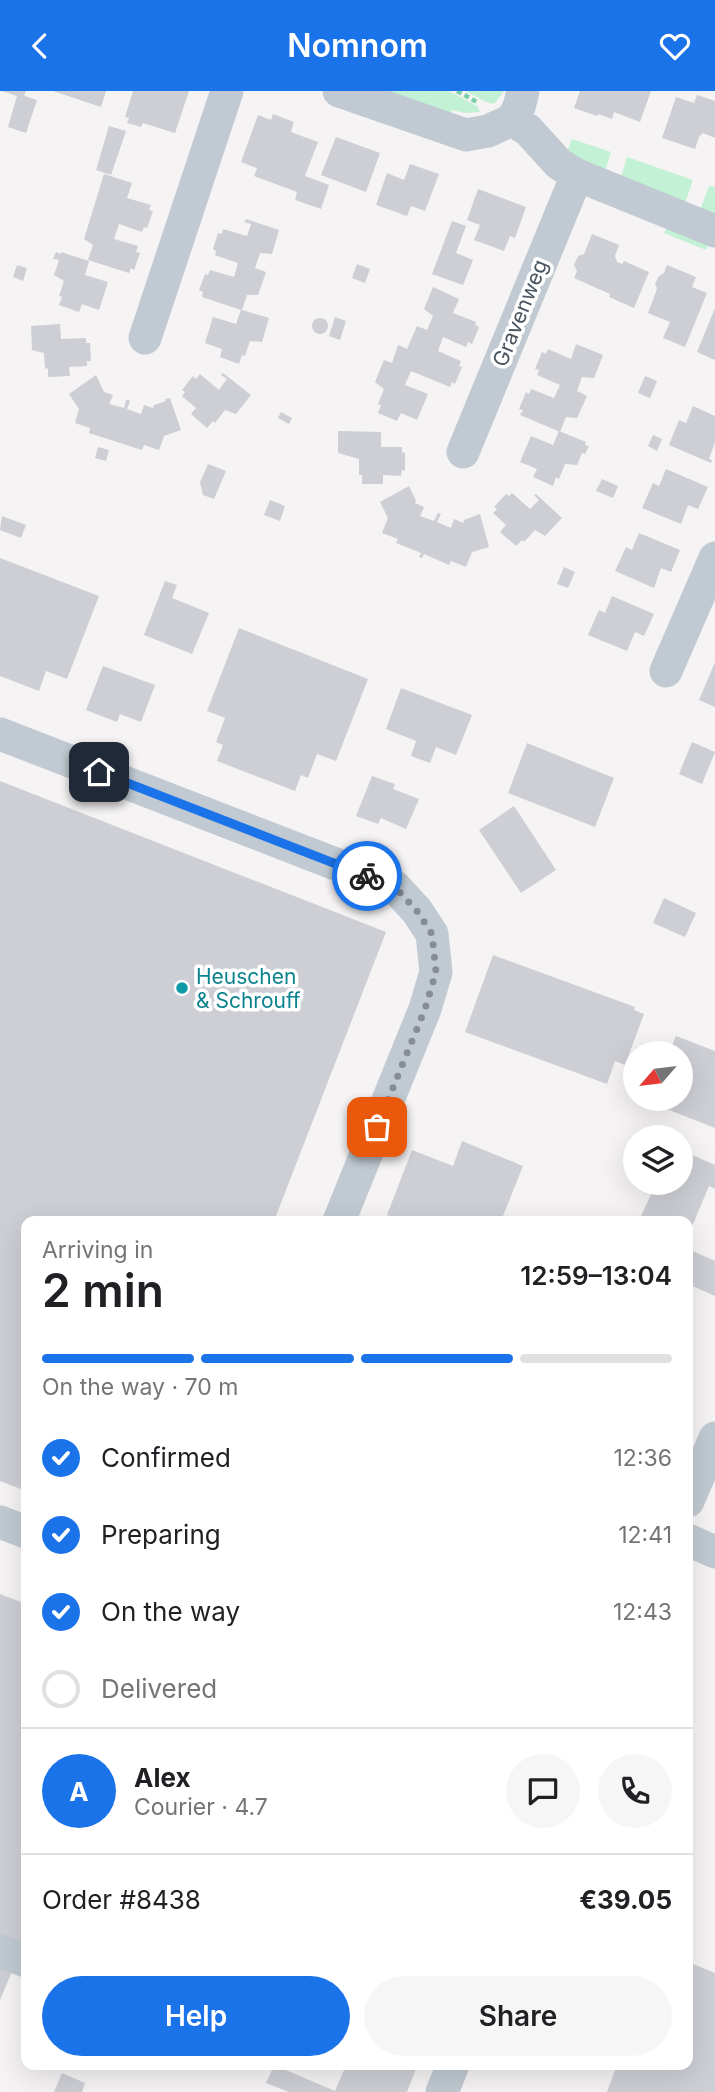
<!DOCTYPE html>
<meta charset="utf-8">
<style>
:root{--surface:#fff;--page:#f6f6f6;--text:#202124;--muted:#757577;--line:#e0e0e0;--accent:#1a73e8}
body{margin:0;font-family:Inter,sans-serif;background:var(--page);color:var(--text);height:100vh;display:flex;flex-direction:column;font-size:26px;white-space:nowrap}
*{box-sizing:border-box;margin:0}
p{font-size:23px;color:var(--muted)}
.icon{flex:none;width:38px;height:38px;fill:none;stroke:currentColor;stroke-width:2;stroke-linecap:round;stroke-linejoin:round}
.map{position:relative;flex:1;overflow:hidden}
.panel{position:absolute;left:21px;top:1125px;width:672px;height:854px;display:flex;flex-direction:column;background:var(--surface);border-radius:14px;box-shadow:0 7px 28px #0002}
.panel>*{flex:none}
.needle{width:46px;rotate:242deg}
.fabs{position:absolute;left:623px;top:950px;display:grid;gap:14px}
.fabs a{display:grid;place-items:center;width:70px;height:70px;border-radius:50%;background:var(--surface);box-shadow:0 7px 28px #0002;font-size:35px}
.pin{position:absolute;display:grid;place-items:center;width:60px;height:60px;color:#fff;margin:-30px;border-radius:14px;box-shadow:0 4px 10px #0006}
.courier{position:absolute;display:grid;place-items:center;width:70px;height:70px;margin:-35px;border:5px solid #1a73e8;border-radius:50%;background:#fff;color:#222;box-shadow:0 2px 9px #0007}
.head em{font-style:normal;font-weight:600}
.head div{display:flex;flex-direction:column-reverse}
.head{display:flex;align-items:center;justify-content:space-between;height:119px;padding:0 21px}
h1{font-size:46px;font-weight:600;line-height:52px}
.bar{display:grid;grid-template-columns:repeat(4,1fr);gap:10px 7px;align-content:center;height:84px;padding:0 21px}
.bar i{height:9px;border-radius:5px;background:var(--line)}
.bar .selected{background:var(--accent)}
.bar p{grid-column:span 4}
.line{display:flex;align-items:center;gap:18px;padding:0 21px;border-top:2px solid var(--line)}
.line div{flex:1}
.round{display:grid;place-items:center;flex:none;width:74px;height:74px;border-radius:37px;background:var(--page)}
ol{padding:0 21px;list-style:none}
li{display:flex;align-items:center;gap:21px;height:77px}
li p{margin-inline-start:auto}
li .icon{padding:7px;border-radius:50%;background:var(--accent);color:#fff;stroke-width:4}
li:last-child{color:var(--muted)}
li i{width:38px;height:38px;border:4px solid var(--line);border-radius:50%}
.primary-button{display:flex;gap:14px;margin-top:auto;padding:14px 21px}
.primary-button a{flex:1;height:80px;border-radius:42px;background:var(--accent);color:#fff;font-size:28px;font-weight:600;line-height:80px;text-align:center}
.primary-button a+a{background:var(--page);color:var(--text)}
header{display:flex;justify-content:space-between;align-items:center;height:91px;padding:0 21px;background:var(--accent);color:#fff;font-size:32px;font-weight:600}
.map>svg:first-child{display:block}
.green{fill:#c3f1d5}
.building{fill:#cdcfd5}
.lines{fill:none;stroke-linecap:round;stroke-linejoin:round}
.path{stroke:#7ad0a6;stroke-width:4.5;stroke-dasharray:5 3.5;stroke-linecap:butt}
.minor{stroke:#c1cad2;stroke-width:33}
.done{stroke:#868d94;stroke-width:7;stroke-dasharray:0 12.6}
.route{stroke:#1a73e8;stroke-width:9}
.culture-dot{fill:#0f9aa8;stroke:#fff;stroke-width:2.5}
.labels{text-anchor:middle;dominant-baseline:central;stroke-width:7;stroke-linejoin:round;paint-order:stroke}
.street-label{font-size:21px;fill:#4a5661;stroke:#fff}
.culture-label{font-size:21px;fill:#0d838f;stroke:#fff;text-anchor:start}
</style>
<header><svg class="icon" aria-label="back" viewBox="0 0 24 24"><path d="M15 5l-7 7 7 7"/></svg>Nomnom<svg class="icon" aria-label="heart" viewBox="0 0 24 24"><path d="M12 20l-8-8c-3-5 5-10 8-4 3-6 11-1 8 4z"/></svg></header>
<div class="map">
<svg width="715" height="2001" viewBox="0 0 715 2001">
<rect width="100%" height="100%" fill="#f5f3f3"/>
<g class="green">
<polygon points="382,0 449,0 477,15 480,21 465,22 452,19 450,25"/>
<polygon points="465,0 504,0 494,13 484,10"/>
<polygon points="572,48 611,61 604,83 565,66"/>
<polygon points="627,66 693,89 684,115 620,90"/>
<polygon points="709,95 715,96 715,130 699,122"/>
<polygon points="669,132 710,149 706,159 664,142"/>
</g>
<g class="building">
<polygon points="2,0 26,0 24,5 37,9 26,42 8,36 17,5"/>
<polygon points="53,0 106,0 101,16"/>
<polygon points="133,0 189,0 175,42 143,32 141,36 127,32 129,27 125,26"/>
<polygon points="580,0 651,0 640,31 614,21 612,28 598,23 597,25 574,17"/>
<polygon points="697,4 715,10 715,47 703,42 699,46 695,58 662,47 676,6 694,12"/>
<polygon points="273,23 294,31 291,41 318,51 305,85 329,94 321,118 295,109 297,101 254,85 257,77 241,71 258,24 271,29"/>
<polygon points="109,35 126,40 111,84 96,79"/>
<polygon points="336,46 380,62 366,101 321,84"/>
<polygon points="410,73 439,83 425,120 411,115 407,125 376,114 387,82 404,89"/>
<polygon points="104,83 132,92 127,107 151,114 149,119 153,120 147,137 144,136 142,141 119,133 114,148 138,155 136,161 140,162 134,179 131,177 129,182 88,169 93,154 84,148"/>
<polygon points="478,98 526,116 515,147 510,145 504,160 474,149 480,134 467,129"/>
<polygon points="246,128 279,139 272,163 260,162 255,177 266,181 258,204 247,204 242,219 269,227 262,251 250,250 245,265 242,264 239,273 220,266 222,258 205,252 213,226 236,233 241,219 202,206 203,201 199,199 205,183 208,184 210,179 234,186 238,172 215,164 216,160 213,158 218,142 222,143 223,138 247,145 251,133 244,131"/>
<polygon points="452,130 466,135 456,162 473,169 463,194 432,183"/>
<polygon points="592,143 619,154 615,165 617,171 622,173 624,170 649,181 634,217 609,206 610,203 574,187 577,180 574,174 578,165 584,163"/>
<polygon points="56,161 61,163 61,161 89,170 85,184 108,191 99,219 82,213 79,221 59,214 62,206 59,205 64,190 54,184 59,169 53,168"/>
<polygon points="357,173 370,178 365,192 352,187"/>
<polygon points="17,174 27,177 23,190 13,186"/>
<polygon points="667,174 696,186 692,196 707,202 685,256 663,247 670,231 648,222 657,198 655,193 659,185 664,182"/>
<polygon points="433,196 459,208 453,222 476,231 475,234 479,236 472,253 468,251 466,256 443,246 438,260 461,270 459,275 462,276 455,293 452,291 450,296 411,280 405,294 428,303 417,329 401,322 397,330 378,322 381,314 378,313 384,298 375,291 384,269 392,272 398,254 407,258 417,235 427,239 433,225 424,218"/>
<polygon points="715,217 715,269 697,261"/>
<polygon points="335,226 346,230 340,249 329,245"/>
<circle cx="320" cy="235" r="8"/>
<polygon points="60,233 61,248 86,247 86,252 90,252 91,270 87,270 87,275 69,276 70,285 48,286 48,277 45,278 44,262 32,259 31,235"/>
<polygon points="576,253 603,264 594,287 582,286 577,300 587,305 577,327 566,326 560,341 520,324 523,319 519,318 526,301 529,303 531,298 554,307 560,294 537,284 539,279 535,278 542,261 546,263 548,258 571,268"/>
<polygon points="223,282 251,304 236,323 225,319 215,332 213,330 207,337 191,323 196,317 182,305 185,301 182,299 193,285 196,288 200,283 219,299 227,288 221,284"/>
<polygon points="96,284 104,301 113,304 109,313 124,317 126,309 128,309 130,310 127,318 141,323 144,314 153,317 154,314 166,310 165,308 170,307 181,339 164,345 159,359 144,354 142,359 89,342 90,337 75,332 79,318 69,303"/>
<polygon points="645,285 657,290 650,307 638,302"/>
<polygon points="693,315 715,325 715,351 709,368 712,369 711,372 669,354 679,329 686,332"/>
<polygon points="281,321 292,327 289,333 278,327"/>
<polygon points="338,340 381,341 381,356 402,356 402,361 405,362 405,380 402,379 401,385 383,384 383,393 362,393 362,384 359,384 359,368 338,362"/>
<polygon points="559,340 586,351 585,354 589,355 585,363 582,362 577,374 565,373 559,388 556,386 553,395 533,386 537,378 520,371 531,345 553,354"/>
<polygon points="653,344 662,348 657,360 648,355"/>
<polygon points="98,356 109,359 106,370 95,367"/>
<polygon points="208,373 226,380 214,408 203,404 200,391"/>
<polygon points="666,378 708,396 698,418 688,414 681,433 642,417 653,392 659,395"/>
<polygon points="602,388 618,395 613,407 596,400"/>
<polygon points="409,395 416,410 415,412 424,416 420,425 434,430 438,422 441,423 437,431 451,437 454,428 463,432 464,429 480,423 489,456 472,461 466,476 451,470 449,474 424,463 422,467 419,466 421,462 396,452 398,448 382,442 388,427 380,411"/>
<polygon points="512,402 530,418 539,409 534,404 536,403 562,427 545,445 535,439 524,451 522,449 516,455 500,441 506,434 493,422 497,418 494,416 506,403 509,405"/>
<polygon points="270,409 285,415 280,430 264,424"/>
<polygon points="2,425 26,434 21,447 0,439"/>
<polygon points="639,442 680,459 671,481 661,477 654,497 615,480 626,456 632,459"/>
<polygon points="0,467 99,505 67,588 46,580 39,600 0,585"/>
<polygon points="564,476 575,481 568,497 557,493"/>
<polygon points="165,490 177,494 172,507 209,522 192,563 144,544"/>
<polygon points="612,505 654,523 644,545 635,541 627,560 588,544 599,519 605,522"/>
<polygon points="239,537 368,588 336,670 317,663 308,687 301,684 295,700 217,670 223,654 216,651 225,627 207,620"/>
<polygon points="715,571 715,616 699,609"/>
<polygon points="103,575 155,594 141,631 120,623 117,631 86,619"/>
<polygon points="401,597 472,624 456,664 436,656 430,672 411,665 416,650 386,638"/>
<polygon points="692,651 715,661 702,693 679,683"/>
<polygon points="527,652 614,687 595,736 508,702"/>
<polygon points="372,685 395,693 393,698 419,708 406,738 381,727 378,733 356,725"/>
<polygon points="0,690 386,841 274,1130 26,1130 26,1400 0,1390"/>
<polygon points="514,715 556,779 521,802 479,739"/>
<polygon points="664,807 696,822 685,846 653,832"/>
<polygon points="493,864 635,916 634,919 644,923 625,974 615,970 607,993 465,941"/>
<polygon points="676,945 715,960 715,1037 649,1011 650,1008 681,1008 681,962 669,962"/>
<polygon points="462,1050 523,1075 501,1130 403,1130 387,1124 412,1059 453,1075"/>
<polygon points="681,1059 715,1074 715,1098 709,1095 688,1145 688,1130 639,1130 656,1092 681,1092"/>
<polygon points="688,1158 715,1170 715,1205 688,1193"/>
<polygon points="0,1503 26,1513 26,1858 0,1848"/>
<polygon points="688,1871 715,1882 715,2001 607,2001 617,1974 688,1974"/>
<polygon points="0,1873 13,1878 0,1909"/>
<polygon points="333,1974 406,1974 416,1978 407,2001 289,2001 266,1992 272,1979 281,1977 335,2000 344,1979"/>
<polygon points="62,1982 85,1992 82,2001 54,2001"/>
</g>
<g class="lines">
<polyline class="path" points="457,0 477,11"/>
<g class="minor">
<polyline points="339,0 466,44 488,40 512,29"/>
<polyline points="512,29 528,39 559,73 577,84 715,140"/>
<polyline points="512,29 519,16 523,0"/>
<polyline points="145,247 227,0"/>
<polyline points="463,361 577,84"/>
<polyline points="666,580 715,467"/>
<polyline points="0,643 395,796 417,820 432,843 436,881 425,918 339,1130"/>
<polyline points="688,1410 715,1347"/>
<polyline points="0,1431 26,1441"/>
<polyline points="688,1449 715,1461"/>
<polyline points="0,1860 26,1870"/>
<polyline points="442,2001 453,1974"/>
</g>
</g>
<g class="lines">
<polyline class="done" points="367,785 395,796 417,820 432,843 436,881 425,918 377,1036"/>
<polyline class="route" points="99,681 367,785"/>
</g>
<circle class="culture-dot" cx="182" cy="897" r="7"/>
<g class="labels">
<g class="street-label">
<text transform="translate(520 222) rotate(-68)">Gravenweg</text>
</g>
<g class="culture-label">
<text x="196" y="885">Heuschen<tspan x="196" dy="24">&amp; Schrouff</tspan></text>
</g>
</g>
</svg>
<div class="fabs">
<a><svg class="needle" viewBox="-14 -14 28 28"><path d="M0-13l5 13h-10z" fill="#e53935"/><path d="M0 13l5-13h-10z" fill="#757577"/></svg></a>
<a><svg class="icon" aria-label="layers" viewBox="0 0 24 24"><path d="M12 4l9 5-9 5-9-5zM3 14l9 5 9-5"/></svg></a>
</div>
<div class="pin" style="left:377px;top:1036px;background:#ea580c"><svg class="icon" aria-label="bag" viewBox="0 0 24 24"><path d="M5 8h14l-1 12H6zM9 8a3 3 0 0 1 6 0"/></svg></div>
<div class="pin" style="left:99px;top:681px;background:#1f2937"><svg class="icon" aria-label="home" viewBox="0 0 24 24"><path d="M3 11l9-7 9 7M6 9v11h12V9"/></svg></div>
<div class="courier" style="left:367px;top:785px"><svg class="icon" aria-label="bike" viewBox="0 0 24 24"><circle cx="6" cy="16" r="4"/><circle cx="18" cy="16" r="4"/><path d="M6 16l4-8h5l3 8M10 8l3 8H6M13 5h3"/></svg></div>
<section class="panel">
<div class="head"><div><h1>2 min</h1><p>Arriving in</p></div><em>12:59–13:04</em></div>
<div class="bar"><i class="selected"></i><i class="selected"></i><i class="selected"></i><i></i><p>On the way · 70 m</p></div>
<ol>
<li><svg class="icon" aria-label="check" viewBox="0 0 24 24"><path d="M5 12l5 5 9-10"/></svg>Confirmed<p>12:36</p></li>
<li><svg class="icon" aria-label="check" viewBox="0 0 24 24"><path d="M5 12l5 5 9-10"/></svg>Preparing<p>12:41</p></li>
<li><svg class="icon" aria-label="check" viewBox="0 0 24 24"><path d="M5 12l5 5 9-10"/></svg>On the way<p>12:43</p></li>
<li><i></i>Delivered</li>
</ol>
<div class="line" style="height:126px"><b class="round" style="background:var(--accent);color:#fff">A</b><div><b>Alex</b><p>Courier · 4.7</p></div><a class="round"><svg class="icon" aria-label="chat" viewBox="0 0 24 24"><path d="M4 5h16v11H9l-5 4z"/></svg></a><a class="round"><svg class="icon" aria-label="phone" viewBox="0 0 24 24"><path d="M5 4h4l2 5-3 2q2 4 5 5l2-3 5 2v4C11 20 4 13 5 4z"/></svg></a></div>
<div class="line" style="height:91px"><div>Order #8438</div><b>€39.05</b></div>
<div class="primary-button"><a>Help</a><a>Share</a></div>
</section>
</div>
